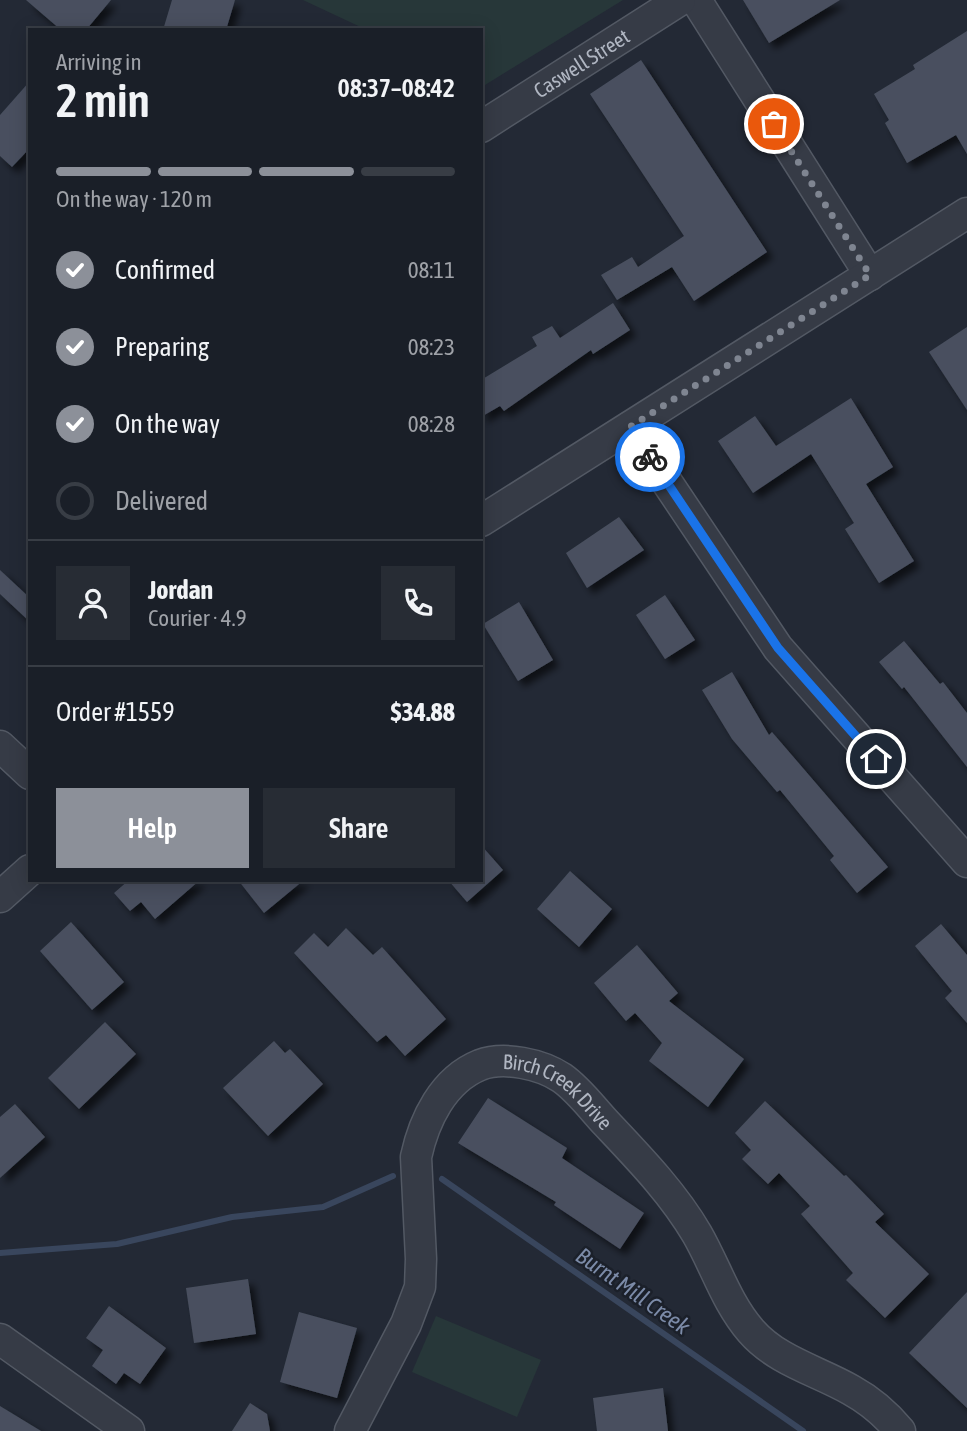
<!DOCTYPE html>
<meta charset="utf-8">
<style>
:root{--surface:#1a1f28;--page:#272c34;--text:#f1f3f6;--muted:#9fa2a8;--line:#383d45;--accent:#8c9099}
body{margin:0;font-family:"Asap Condensed",sans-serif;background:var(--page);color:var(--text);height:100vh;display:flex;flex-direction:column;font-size:26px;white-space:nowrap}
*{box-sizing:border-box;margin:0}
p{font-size:23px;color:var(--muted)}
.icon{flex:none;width:38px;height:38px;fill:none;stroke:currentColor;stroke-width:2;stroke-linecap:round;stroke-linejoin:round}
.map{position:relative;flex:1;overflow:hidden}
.sheet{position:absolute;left:28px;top:28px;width:455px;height:854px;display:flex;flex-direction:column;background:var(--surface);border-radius:0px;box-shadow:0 4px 18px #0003,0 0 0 2px var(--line)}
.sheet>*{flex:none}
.pin{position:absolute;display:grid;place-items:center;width:60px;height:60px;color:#fff;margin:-30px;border:4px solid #fff;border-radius:50%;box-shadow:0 2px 7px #0007}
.courier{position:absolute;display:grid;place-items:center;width:70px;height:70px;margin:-35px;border:5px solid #1a73e8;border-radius:50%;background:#fff;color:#222;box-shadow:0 2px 9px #0007}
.headline em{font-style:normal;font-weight:600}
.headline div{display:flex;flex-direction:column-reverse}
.headline{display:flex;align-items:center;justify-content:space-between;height:119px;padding:0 28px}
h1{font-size:46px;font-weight:600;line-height:52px}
.bar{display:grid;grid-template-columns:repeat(4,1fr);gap:10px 7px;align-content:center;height:84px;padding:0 28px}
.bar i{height:9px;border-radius:5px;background:var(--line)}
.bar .current{background:var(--accent)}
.bar p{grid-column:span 4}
.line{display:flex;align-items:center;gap:18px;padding:0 28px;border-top:2px solid var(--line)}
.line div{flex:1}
.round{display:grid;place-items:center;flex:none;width:74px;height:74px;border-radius:0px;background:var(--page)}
ol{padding:0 28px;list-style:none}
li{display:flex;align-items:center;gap:21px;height:77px}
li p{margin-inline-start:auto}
li .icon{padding:7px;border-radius:50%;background:var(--accent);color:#fff;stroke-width:4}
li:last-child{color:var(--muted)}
li i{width:38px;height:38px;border:4px solid var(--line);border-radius:50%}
.primary-button{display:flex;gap:14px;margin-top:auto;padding:14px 28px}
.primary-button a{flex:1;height:80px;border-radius:0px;background:var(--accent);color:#fff;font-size:28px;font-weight:600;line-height:80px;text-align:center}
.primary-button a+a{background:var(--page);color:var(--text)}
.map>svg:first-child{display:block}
.green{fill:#273739}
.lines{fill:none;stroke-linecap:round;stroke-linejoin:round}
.stream{stroke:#39465d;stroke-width:6}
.building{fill:#49505f;filter:url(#shadow)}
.minor-casing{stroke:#535964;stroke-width:33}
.minor{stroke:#363b46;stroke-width:30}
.done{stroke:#7f8591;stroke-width:7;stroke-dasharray:0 12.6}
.route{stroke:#1a73e8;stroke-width:9}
.labels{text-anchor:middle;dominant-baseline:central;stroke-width:5;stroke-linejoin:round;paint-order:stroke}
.street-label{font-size:21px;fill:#b0b6c2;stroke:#1b202a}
.water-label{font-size:23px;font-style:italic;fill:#7c8ba8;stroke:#1b202a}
</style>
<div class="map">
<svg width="967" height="1431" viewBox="0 0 967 1431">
<defs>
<filter id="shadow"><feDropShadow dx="6" dy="6" stdDeviation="3.5" flood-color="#0009"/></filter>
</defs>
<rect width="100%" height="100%" fill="#232935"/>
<g class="green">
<polygon points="303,0 623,0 485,85 481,83 481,30 367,30"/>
<polygon points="436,1316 541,1360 517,1417 412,1372"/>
</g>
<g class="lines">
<g class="stream">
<polyline points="442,1179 803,1431"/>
<polyline points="0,1253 117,1244 232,1217 323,1207 393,1176"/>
</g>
</g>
<g class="building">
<polygon points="26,0 111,0 86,30 61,30"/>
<polygon points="172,0 235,0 226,30 163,30"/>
<polygon points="743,0 840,0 769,43"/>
<polygon points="967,31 967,154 956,135 907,163 885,123 889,120 874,94 915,69 913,65"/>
<polygon points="641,60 767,252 694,301 672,267 617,300 601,275 632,257 638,267 684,236 590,94"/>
<polygon points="30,81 30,148 12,167 0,156 0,115"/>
<polygon points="613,303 630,330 593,354 591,350 504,411 500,406 481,417 481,380 537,346 532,337 552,326 560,338"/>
<polygon points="967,327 967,410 929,352"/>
<polygon points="851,398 893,467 866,484 914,561 879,583 845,529 854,523 811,454 753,493 718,441 755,416 776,446"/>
<polygon points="619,517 644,550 587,588 566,553"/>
<polygon points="0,570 30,598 30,622 0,594"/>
<polygon points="665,595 695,640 665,659 636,615"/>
<polygon points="519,602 553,660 518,681 483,624"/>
<polygon points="904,641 940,684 943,682 967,713 967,767 904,687 902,689 879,662"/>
<polygon points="732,672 769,735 772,732 888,867 857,893 830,860 834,856 780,790 777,792 732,739 702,690"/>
<polygon points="481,845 503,870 467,902 448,880 481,880"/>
<polygon points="570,871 612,909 579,947 537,909"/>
<polygon points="129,880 200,880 155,919 141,902 130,911 114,893"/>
<polygon points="238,880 304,880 264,913"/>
<polygon points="71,922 124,982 92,1010 40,951"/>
<polygon points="941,924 967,955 967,1023 945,998 952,991 915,946"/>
<polygon points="346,928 373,955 382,947 446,1019 405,1056 386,1035 377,1042 294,953 314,933 328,947"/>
<polygon points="637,945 678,993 669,1001 744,1059 708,1107 649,1061 662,1043 635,1013 626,1021 594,983"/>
<polygon points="105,1022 136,1054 79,1109 48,1078"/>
<polygon points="274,1041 285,1053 290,1049 323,1084 268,1136 223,1088"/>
<polygon points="488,1098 567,1148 562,1158 644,1213 620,1249 554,1205 556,1202 458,1143"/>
<polygon points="765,1101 844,1176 846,1175 884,1214 875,1222 929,1274 885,1318 846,1280 853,1273 801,1214 810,1206 779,1173 768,1184 742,1159 751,1150 735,1133"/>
<polygon points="15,1104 45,1137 0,1178 0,1117"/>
<polygon points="248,1279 256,1334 194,1343 186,1288"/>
<polygon points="967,1292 967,1408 909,1353"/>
<polygon points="109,1306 166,1348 140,1384 124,1373 116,1384 92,1366 103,1350 86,1338"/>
<polygon points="299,1312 357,1328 337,1398 280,1382"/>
<polygon points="663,1388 668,1431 597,1431 593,1398"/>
<polygon points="250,1403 267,1414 270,1431 232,1431"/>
<polygon points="0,1406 41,1431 0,1431"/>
</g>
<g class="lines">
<defs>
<g id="minor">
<polyline points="696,0 870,275"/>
<path id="s1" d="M481 127 680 0"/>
<polyline points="630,427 778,648 967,862"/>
<polyline points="481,521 967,213"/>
<polyline points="0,746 30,774"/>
<polyline points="0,897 30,870"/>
<polyline points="0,1339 129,1431"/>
<path id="s2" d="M350 1431 406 1324 420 1287 421 1259 416 1157C424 1120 443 1080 480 1065 504 1056 541 1064 562 1078 579 1090 592 1108 606 1123 639 1158 673 1193 697 1234 716 1267 726 1302 751 1331 777 1361 818 1371 851 1390 871 1401 886 1414 900 1431"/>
</g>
</defs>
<use href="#minor" class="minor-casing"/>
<use href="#minor" class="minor"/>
</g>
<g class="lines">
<polyline class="done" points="650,457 630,427 870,275 774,124"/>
<polyline class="route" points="650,457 778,648 876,759"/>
</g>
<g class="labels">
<g class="street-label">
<text stroke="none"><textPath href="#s1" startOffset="119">Caswell Street</textPath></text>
<text stroke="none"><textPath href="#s2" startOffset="495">Birch Creek Drive</textPath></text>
</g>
<g class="water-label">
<text transform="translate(633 1291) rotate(35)">Burnt Mill Creek</text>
</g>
</g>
</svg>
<div class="pin" style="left:774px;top:124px;background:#ea580c"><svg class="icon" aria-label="bag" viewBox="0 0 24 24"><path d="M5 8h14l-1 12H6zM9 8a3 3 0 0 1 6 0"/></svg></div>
<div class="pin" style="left:876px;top:759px;background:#1f2937"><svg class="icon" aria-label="home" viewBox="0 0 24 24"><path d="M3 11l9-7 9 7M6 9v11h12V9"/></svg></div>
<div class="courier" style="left:650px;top:457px"><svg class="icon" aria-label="bike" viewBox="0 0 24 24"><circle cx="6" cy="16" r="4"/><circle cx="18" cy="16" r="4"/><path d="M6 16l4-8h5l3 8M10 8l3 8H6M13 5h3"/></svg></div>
<section class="sheet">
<div class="headline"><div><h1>2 min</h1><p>Arriving in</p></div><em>08:37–08:42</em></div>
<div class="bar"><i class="current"></i><i class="current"></i><i class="current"></i><i></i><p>On the way · 120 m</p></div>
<ol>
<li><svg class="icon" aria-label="check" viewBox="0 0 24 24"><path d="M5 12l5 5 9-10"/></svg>Confirmed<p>08:11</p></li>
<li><svg class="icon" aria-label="check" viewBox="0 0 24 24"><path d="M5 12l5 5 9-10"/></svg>Preparing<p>08:23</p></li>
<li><svg class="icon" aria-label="check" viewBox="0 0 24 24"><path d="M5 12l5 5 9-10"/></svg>On the way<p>08:28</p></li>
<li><i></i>Delivered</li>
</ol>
<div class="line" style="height:126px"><a class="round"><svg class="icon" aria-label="person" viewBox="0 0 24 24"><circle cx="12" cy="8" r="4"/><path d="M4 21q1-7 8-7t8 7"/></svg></a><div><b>Jordan</b><p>Courier · 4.9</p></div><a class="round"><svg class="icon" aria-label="phone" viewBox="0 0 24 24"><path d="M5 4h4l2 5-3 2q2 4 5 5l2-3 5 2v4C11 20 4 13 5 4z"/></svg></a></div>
<div class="line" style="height:91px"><div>Order #1559</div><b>$34.88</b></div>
<div class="primary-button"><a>Help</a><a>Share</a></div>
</section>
</div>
